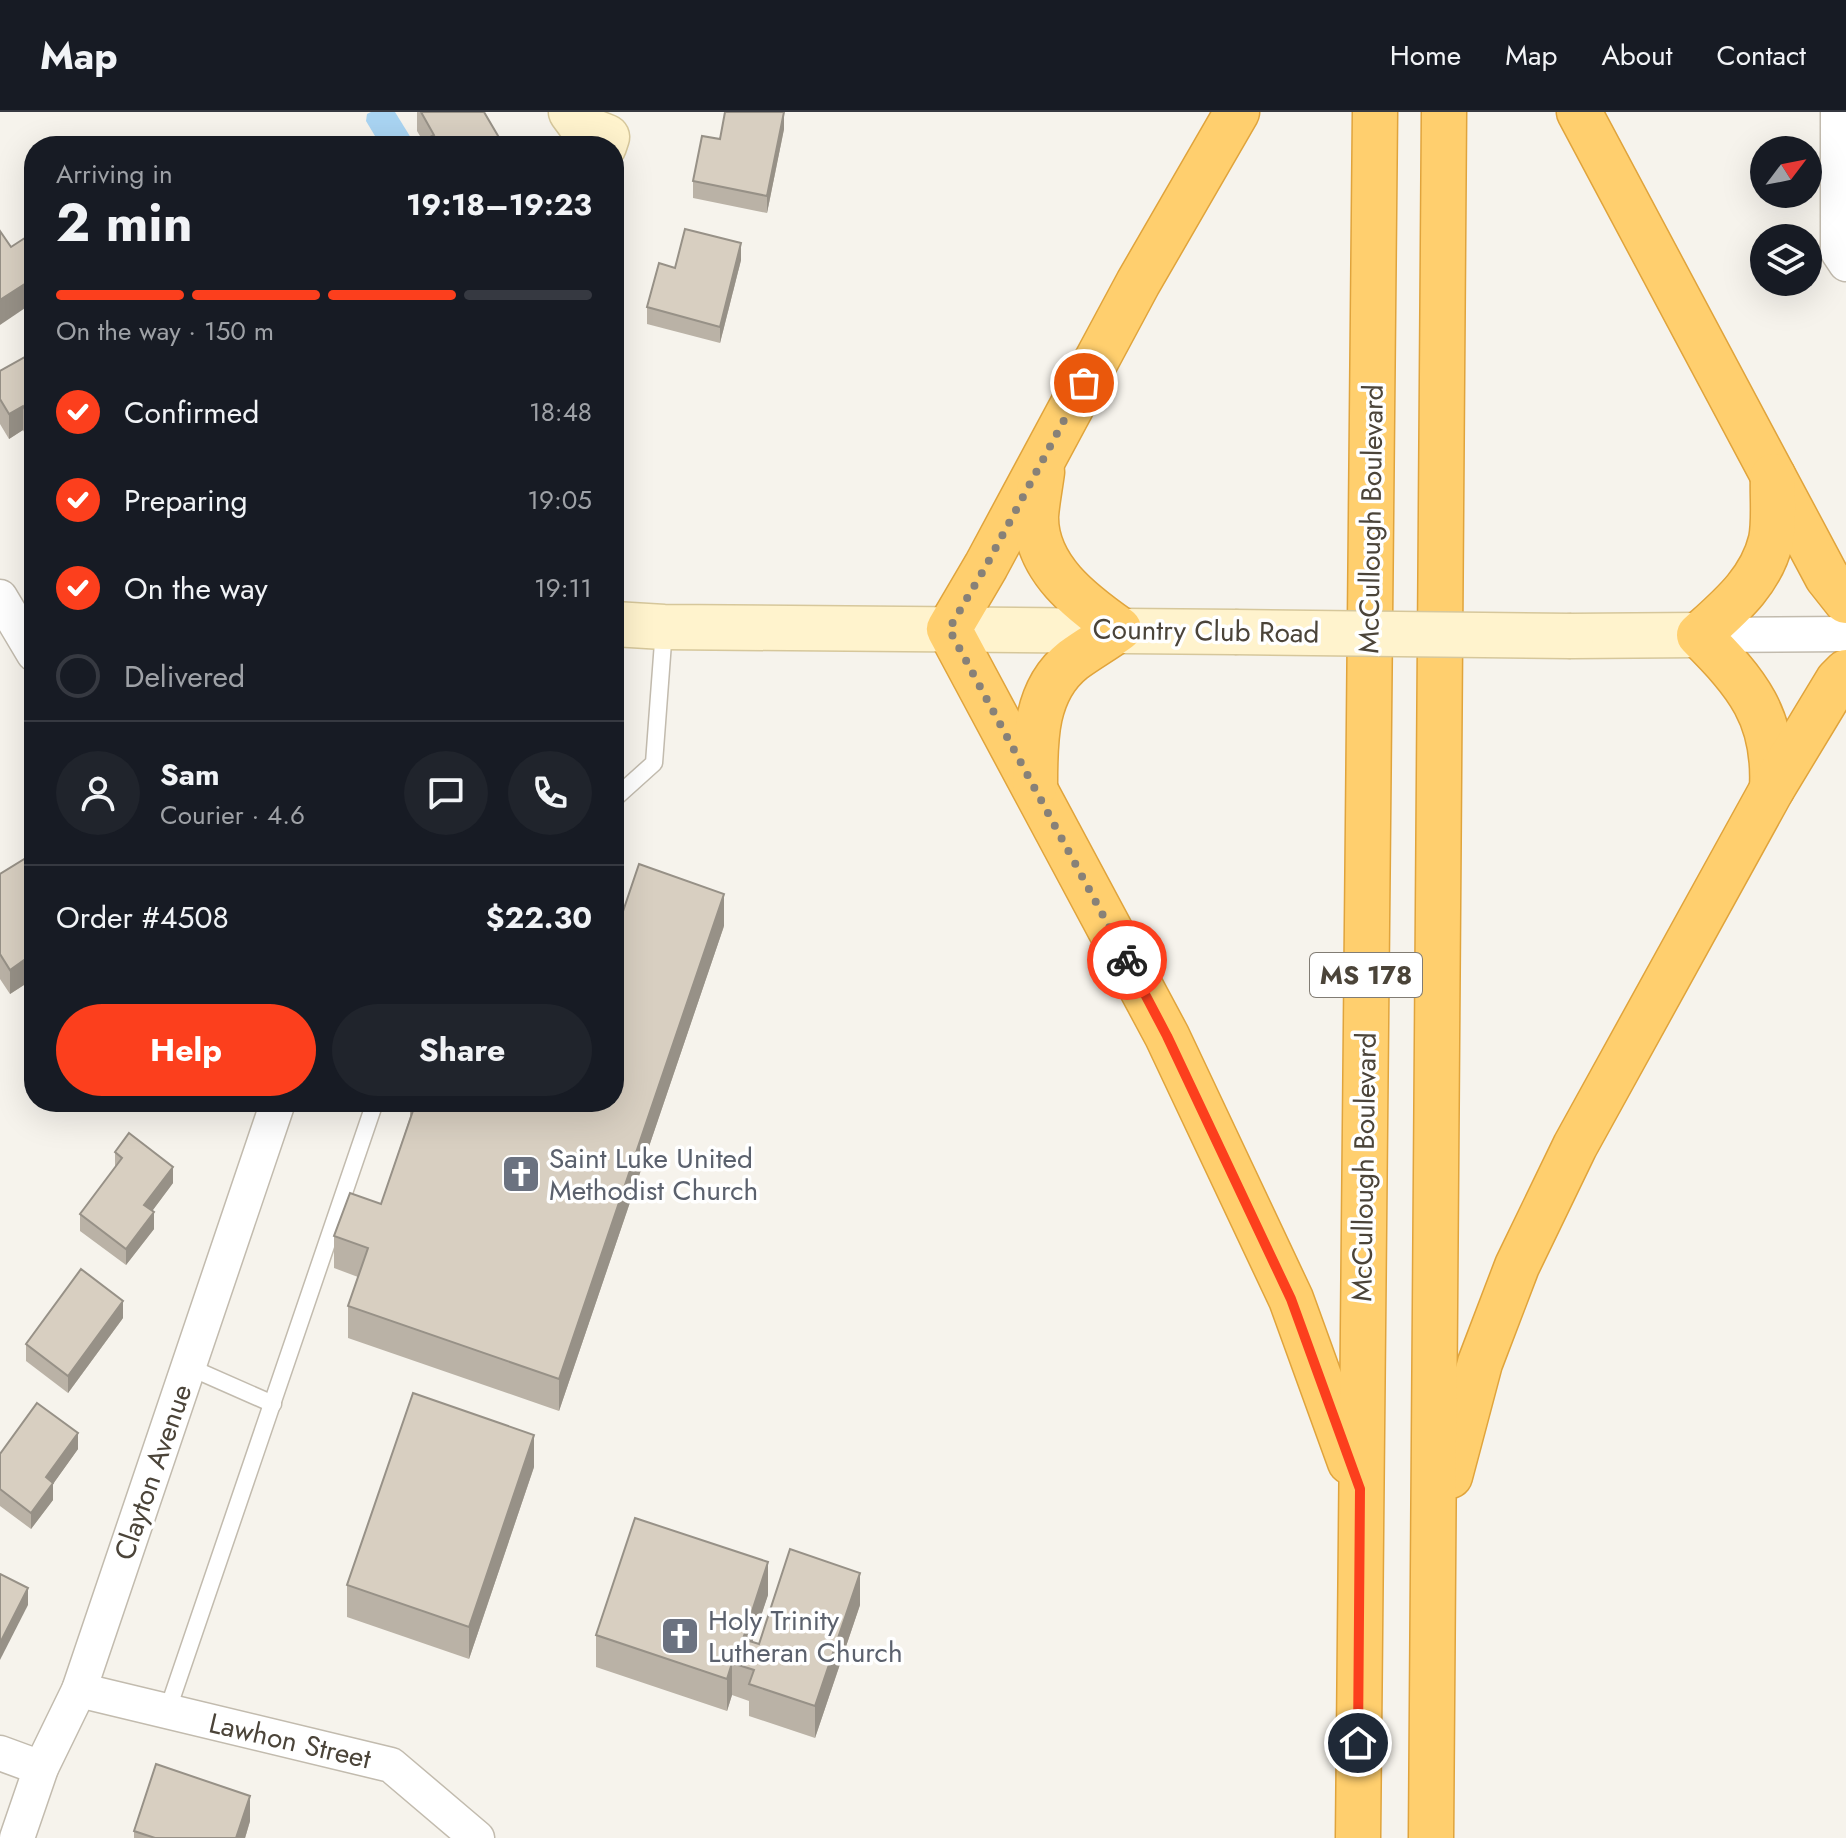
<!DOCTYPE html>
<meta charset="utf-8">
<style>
:root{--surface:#171b24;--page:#20242c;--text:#f1f3f6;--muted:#9ea1a6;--line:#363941;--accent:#fc3f1d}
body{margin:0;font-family:Jost,sans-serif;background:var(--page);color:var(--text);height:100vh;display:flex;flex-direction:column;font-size:30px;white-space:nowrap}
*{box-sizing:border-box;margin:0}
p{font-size:26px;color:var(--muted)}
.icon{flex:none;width:44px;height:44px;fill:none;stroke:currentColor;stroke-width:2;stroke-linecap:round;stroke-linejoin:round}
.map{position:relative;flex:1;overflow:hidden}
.side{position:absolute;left:24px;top:24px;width:600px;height:976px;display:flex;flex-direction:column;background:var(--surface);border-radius:32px;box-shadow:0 8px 32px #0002}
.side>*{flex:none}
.needle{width:52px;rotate:58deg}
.buttons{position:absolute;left:1750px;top:24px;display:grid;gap:16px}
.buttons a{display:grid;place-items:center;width:72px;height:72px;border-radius:50%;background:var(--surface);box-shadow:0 8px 32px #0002;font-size:40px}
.pin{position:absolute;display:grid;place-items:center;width:68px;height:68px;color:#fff;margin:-34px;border:4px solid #fff;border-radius:50%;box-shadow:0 2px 8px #0007}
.courier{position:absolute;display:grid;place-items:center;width:80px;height:80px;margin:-40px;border:6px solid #fc3f1d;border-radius:50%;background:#fff;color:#222;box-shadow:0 2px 10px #0007}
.overview em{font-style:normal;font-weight:700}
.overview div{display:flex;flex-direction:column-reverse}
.overview{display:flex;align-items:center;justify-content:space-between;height:136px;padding:0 32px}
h1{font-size:52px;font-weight:700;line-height:60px}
.bar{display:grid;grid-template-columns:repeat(4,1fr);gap:12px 8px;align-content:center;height:96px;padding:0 32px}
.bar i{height:10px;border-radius:6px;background:var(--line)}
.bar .on{background:var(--accent)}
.bar p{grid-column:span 4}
.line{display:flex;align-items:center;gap:20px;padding:0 32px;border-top:2px solid var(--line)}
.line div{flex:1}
.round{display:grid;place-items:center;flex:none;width:84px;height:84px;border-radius:42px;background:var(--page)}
ol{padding:0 32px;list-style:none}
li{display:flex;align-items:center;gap:24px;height:88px}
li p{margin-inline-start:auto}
li .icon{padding:8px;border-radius:50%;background:var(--accent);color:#fff;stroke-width:4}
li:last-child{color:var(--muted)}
li i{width:44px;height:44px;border:4px solid var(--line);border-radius:50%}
.primary-button{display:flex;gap:16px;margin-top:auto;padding:16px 32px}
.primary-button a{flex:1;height:92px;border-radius:48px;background:var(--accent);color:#fff;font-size:32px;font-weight:700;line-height:92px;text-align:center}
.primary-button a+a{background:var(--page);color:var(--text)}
header{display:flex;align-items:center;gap:48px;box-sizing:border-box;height:112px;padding:0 40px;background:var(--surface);border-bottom:2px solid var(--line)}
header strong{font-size:38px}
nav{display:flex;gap:44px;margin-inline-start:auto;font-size:28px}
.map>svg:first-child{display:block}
.water{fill:#a9d4f2}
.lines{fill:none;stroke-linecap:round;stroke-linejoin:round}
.lane-casing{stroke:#c2bbae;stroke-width:19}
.street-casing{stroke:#c2bbae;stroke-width:37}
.secondary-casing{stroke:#d6c79b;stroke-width:47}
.highway-casing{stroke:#e0a43c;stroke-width:47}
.lane{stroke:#fff;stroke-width:16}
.street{stroke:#fff;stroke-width:34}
.secondary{stroke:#fff3cd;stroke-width:44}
.highway{stroke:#ffcf6e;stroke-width:44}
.secondary-bridge-casing{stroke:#d6c79b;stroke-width:47;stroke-linecap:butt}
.secondary-bridge{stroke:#fff3cd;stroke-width:44}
.wall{fill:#bab2a6}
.shaded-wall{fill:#979187}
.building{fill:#d8cfc1;stroke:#979187;stroke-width:2}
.done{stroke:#878178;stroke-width:8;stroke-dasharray:0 14.4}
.route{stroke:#fc3f1d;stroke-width:10}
.labels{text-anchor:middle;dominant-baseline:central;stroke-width:7;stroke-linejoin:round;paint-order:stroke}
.shield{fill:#fff;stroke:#817c74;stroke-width:2}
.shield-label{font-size:26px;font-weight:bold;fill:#4b4439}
.street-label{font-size:28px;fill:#4b4439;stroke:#fff}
.worship-label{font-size:28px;fill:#5b616d;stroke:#fff;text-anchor:start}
</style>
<header>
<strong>Map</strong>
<nav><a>Home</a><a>Map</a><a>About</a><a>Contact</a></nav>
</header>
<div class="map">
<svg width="1846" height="1726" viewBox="0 0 1846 1726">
<rect width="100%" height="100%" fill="#f6f3ec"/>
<polygon class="water" points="371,0 395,0 416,34 381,34 366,9 367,2"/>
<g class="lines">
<defs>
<g id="lane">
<polyline points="614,687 654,651 664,517"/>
<polyline points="189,1255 273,1292"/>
<polyline points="167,1600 375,990"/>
</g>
<g id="street">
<polyline points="1838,0 1838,140 1846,152"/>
<polyline points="0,485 34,542"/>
<polyline points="1699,523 1846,522"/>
<polyline points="79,1578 391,1653 477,1726"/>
<polyline points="0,1641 41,1656"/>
<polyline points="17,1726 41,1656 79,1578 278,990"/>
</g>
<g id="secondary">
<polyline points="571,0 582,15 607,25 604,34"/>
<polyline points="614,512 664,515 1235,520"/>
<polyline points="1571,524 1699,523"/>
</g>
<g id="highway">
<polyline points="1237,0 1138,171 986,454 949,517 1167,924 1291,1187 1350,1350"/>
<polyline points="1579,0 1827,465 1846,489"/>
<path d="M1035 674C1035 630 1034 579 1073 548 1088 537 1104 528 1119 517 1082 491 1035 456 1036 404 1037 390 1040 375 1042 360"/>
<path d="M1772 677C1776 605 1747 571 1699 523 1729 496 1761 470 1771 428 1775 408 1772 384 1773 364"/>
<polyline points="1450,1364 1480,1251 1517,1154 1575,1034 1772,677 1838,568 1846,560"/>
<polyline points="1358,1726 1375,0"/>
<polyline points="1431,1726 1444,0"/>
</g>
</defs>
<use href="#lane" class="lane-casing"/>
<use href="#street" class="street-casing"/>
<use href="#secondary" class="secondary-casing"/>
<use href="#highway" class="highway-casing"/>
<use href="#lane" class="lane"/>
<use href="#street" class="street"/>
<use href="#secondary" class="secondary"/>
<use href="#highway" class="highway"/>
<defs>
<polyline id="secondary-bridge" points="1235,520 1571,524"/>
</defs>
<use href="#secondary-bridge" class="secondary-bridge-casing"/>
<use href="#secondary-bridge" class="secondary-bridge"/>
</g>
<g class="wall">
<polygon points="417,0 484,0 423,29 417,19"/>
<polygon points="784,17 767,101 693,86 693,69 720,27"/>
<polygon points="741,148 720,231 647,212 647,195 675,156"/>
<polygon points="34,240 34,338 23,318 9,327 0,312 0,259"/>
<polygon points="34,741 34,882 27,871 10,882 0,867 0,762"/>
<polygon points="724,814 559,1299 348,1226 348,1194 358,1165 334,1156 334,1124 381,1092 410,1005 410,990 614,990"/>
<polygon points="115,1040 173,1071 152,1099 154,1117 126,1153 80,1119 80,1102 115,1056"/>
<polygon points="123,1206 68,1281 26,1249 26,1232"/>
<polygon points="78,1337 53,1372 53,1388 31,1417 0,1394 0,1342"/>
<polygon points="534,1355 469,1547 347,1505 347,1473"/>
<polygon points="768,1483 752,1530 759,1532 860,1493 815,1626 749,1604 749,1589 732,1583 727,1599 596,1555 596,1523"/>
<polygon points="250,1709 245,1726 134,1726 134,1719"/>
</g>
<g class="shaded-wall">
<polygon points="784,0 784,17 767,101 767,84"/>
<polygon points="741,131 741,148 720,231 720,215"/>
<polygon points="34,166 34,190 0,213 0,188"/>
<polygon points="23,294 23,318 9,327 9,302"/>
<polygon points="724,782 724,814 559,1299 559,1267"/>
<polygon points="27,846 27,871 10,882 10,858"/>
<polygon points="173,1055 173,1071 144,1110 144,1093"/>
<polygon points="154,1100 154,1117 126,1153 126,1137"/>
<polygon points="123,1189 123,1206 68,1281 68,1264"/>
<polygon points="78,1321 78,1337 53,1372 53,1388 31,1417 31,1401 46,1365"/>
<polygon points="534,1323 534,1355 469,1547 469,1515"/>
<polygon points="768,1450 768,1483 744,1555 743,1527"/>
<polygon points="860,1461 860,1493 815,1626 815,1594"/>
<polygon points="28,1476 28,1493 0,1548 0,1531"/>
<polygon points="732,1551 732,1583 727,1599 727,1567"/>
<polygon points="250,1684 250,1709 245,1726 236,1726"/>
</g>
<g class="building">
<polygon points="421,0 484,0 504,34 414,34 434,23"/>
<polygon points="725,0 784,0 767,84 693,69 702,24 720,27"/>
<polygon points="685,117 741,131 720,215 647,195 659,151 675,156"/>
<polygon points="0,119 11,135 34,120 34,166 0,188"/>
<polygon points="34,240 34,313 23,294 9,302 0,287 0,259"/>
<polygon points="34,741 34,858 27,846 10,858 0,842 0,762"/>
<polygon points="639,752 724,782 559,1267 348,1194 368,1136 334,1124 350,1081 381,1092 416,990 614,990 614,826"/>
<polygon points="129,1021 173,1055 144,1093 154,1100 126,1137 80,1102 122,1046 115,1040"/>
<polygon points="81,1157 123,1189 68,1264 26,1232"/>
<polygon points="413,1281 534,1323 469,1515 347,1473"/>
<polygon points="37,1291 78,1321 46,1365 53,1371 31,1401 0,1377 0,1342"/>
<polygon points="635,1406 768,1450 743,1527 759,1532 790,1437 860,1461 815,1594 749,1572 754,1558 732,1551 727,1567 596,1523"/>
<polygon points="0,1462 28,1476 0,1531"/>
<polygon points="156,1652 250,1684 236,1726 155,1726 134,1719"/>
</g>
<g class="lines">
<polyline class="done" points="1084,271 986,454 949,517 1127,848"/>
<polyline class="route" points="1127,848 1167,924 1291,1187 1360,1377 1358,1631"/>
</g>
<defs>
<symbol id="church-square" viewBox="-11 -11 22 22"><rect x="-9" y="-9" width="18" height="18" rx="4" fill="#6b7280" stroke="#fff"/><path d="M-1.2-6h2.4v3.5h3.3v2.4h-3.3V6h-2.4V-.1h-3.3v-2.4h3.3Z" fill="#fff"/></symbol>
</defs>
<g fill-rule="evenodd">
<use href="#church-square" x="499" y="1040" width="44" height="44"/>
<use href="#church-square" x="658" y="1502" width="44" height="44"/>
</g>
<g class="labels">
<rect class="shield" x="1310" y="841" width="112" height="44" rx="6"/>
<g class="shield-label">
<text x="1366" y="863">MS 178</text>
</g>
<g class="street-label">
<text transform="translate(1371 407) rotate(-89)">McCullough Boulevard</text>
<text transform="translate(1206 519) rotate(1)">Country Club Road</text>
<text transform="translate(1364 1055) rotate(-89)">McCullough Boulevard</text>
<text transform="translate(153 1360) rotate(-71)">Clayton Avenue</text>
<text transform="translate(290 1629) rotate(13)">Lawhon Street</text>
</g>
<g class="worship-label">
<text x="549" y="1046">Saint Luke United<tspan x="549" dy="32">Methodist Church</tspan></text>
<text x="708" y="1508">Holy Trinity<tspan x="708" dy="32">Lutheran Church</tspan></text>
</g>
</g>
</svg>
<div class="buttons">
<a><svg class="needle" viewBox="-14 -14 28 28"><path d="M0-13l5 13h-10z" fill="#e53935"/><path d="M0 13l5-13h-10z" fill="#9ea1a6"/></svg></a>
<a><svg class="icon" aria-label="layers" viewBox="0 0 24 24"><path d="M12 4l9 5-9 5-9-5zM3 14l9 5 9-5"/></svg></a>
</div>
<div class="pin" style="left:1084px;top:271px;background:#ea580c"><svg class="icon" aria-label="bag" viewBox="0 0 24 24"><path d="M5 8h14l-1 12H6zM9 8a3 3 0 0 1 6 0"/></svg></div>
<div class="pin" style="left:1358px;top:1631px;background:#1f2937"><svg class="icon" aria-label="home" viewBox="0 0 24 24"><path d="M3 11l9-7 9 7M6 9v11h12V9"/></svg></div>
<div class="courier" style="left:1127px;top:848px"><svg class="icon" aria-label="bike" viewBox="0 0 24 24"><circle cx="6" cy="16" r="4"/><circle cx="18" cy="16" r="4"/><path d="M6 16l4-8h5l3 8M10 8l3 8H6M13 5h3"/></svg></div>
<section class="side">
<div class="overview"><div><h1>2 min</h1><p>Arriving in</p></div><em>19:18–19:23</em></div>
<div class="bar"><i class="on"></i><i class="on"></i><i class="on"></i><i></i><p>On the way · 150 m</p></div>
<ol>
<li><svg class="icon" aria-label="check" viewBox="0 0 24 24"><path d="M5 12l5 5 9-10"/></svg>Confirmed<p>18:48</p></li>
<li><svg class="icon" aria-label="check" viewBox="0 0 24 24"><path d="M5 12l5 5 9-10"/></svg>Preparing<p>19:05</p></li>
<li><svg class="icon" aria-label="check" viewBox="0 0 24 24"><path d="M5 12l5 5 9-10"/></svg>On the way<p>19:11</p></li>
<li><i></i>Delivered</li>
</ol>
<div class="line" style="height:144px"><a class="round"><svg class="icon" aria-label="person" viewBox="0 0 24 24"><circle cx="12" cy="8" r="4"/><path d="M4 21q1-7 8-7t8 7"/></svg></a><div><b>Sam</b><p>Courier · 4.6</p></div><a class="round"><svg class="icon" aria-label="chat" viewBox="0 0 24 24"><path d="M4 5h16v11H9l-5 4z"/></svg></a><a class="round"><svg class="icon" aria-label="phone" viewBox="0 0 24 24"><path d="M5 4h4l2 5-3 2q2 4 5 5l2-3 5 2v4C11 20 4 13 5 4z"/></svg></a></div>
<div class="line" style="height:104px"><div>Order #4508</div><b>$22.30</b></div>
<div class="primary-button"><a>Help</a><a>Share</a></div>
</section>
</div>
